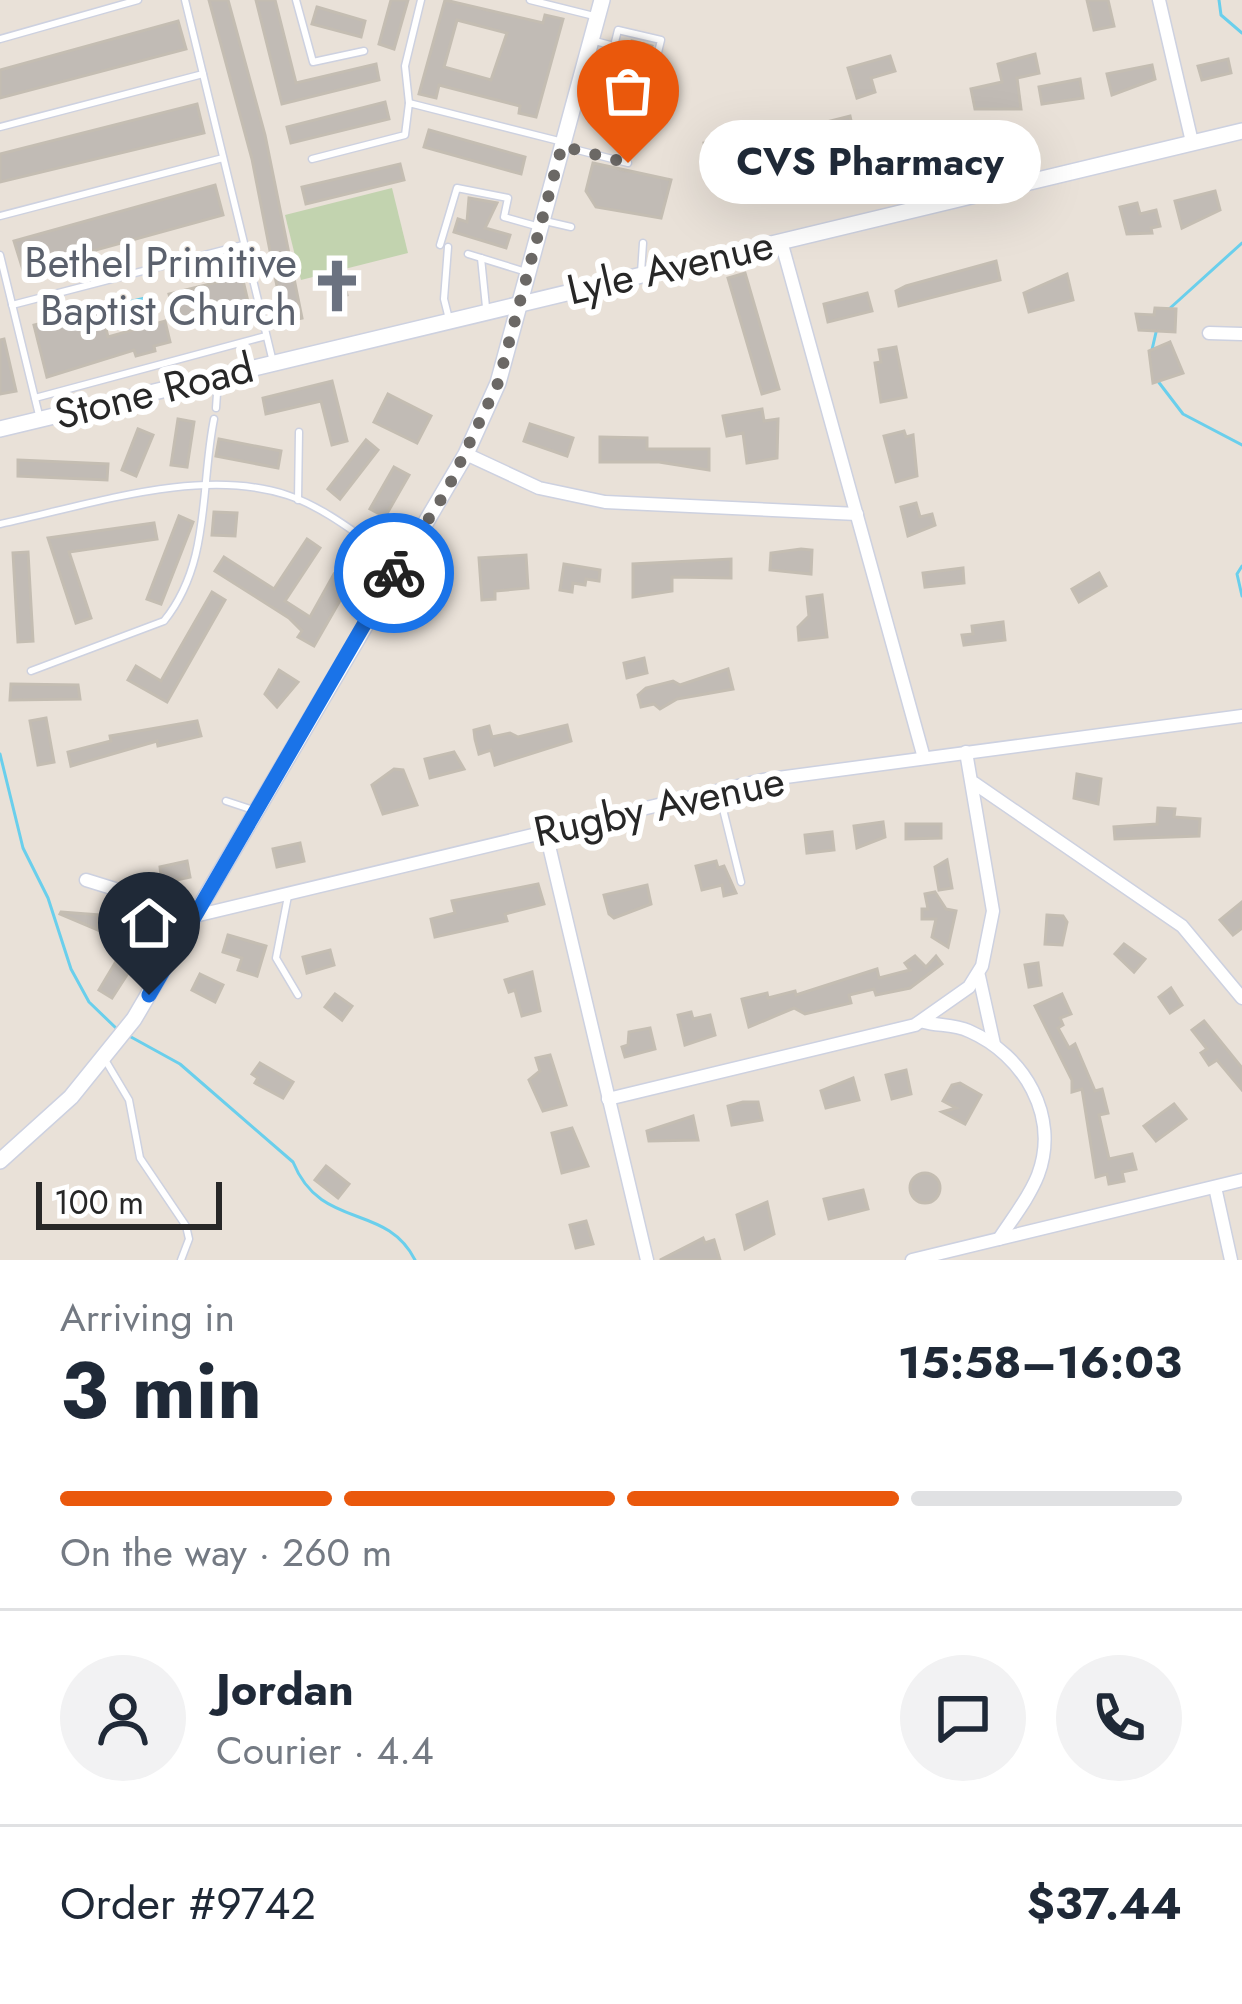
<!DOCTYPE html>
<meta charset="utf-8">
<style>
:root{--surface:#fff;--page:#f2f2f3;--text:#1f2937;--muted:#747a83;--line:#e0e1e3;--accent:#ea580c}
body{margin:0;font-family:Jost,sans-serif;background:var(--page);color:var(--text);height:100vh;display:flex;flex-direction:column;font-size:45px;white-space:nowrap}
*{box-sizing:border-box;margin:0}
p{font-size:39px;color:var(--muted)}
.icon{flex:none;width:66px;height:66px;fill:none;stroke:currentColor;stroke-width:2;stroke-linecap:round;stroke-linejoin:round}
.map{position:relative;height:1260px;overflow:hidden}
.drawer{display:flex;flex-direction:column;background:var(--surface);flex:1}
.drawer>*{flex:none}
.scale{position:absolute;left:36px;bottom:30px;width:186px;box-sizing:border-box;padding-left:12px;border:6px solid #272727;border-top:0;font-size:33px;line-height:42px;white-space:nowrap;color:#272727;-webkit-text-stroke:9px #fff;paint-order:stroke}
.pin{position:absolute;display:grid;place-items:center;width:102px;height:102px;color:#fff;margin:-123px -51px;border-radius:50% 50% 50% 0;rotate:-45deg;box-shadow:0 0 12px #0007}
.pin .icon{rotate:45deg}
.courier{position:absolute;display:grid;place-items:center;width:120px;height:120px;margin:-60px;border:9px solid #1a73e8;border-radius:50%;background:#fff;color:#222;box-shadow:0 3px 15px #0007}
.bubble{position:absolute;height:84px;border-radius:42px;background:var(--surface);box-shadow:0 12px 48px #0002;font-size:39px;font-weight:700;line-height:84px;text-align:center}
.overview em{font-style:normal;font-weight:700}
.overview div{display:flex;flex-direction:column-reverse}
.overview{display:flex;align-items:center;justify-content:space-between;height:204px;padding:0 60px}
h1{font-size:78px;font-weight:700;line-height:90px}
.bar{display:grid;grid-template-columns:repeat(4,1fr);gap:18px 12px;align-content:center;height:144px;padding:0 60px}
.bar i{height:15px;border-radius:9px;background:var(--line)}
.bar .selected{background:var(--accent)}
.bar p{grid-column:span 4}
.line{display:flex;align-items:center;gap:30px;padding:0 60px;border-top:3px solid var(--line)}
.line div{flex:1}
.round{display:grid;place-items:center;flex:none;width:126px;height:126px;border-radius:63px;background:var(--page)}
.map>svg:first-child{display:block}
.cemetery{fill:#c2d3af}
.water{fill:#6acfec}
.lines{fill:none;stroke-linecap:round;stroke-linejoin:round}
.stream{stroke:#6acfec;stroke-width:3}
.building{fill:#c1bbb5;stroke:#c4bdb2;stroke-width:3;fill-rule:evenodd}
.service-casing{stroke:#cdd1e0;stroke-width:9}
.minor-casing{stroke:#cdd1e0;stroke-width:15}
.tertiary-casing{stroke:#cdd1e0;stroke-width:18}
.service{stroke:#fff;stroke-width:6}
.minor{stroke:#fff;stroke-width:12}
.tertiary{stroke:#fff;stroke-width:15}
.done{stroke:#6b6865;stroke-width:12;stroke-dasharray:0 21.6}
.route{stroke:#1a73e8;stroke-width:15}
.labels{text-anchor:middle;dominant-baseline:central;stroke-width:12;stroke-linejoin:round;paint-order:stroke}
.worship-label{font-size:42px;fill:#5b616d;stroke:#fff;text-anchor:end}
.street-label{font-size:42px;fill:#272727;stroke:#fff}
</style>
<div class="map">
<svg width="1242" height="1260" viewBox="0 0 1242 1260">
<rect width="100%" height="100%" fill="#e9e1d8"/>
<polygon class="cemetery" points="392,188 408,253 301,280 285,215"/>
<polygon class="water" points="151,295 155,311 122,319 118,303"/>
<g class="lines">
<g class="stream">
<polyline points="1219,0 1221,15 1242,33"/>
<polyline points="1168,310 1242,243"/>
<polyline points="1151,354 1157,328"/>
<polyline points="1157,380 1183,414 1242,445"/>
<polyline points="1242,566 1237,574 1242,596"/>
<polyline points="0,754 23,848 48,898 71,969 89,1002 117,1029"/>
<path d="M131 1037 180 1064 293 1162C321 1231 386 1202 415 1260"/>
</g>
</g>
<g class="building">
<polygon points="209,0 228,0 265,135 302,318 284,322 252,159"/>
<polygon points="256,0 275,0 296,83 376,64 379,80 282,104"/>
<polygon points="391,0 408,0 394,49 379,44"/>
<path d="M445 0 543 23 545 15 563 19 536 117 519 113 520 106 439 85 436 98 419 94ZM457 20 507 33 491 80 444 67Z"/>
<polygon points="1087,0 1108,0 1114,26 1094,30"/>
<polygon points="317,7 365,21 361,37 312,24"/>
<polygon points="178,21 186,49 0,98 0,70"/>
<polygon points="632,41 652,46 647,64 628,60"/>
<polygon points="1035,54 1039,73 1017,78 1021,109 975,109 971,89 1002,82 998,64"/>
<polygon points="890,56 895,71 871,78 875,92 857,98 848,68"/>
<polygon points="1228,59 1231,73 1202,80 1198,66"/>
<polygon points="1152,65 1155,79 1112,95 1107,74"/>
<polygon points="1080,79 1083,98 1042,104 1039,87"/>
<polygon points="385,102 389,119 291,143 287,127"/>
<polygon points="197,104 204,133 0,182 0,154"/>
<polygon points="850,116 854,134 789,147 783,158 765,163 763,155 758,157 759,139"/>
<polygon points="429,130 525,157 521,174 424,147"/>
<polygon points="717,141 726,148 735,146 740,167 710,169 704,143"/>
<polygon points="593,163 671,180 661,218 596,207 586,191"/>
<polygon points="400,164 404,180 306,204 302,187"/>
<polygon points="215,185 223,215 23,270 14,241"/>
<polygon points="1215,191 1220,210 1182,228 1175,201"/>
<polygon points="469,198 497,203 485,228 510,235 506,248 454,232 458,219 467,222"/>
<polygon points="1137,203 1140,214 1156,210 1160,226 1151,228 1152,233 1127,234 1120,207"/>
<polygon points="996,261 1000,280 899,306 896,291 906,286"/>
<polygon points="745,273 779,389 762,394 728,278"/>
<polygon points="342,274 347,295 332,299 326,278"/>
<polygon points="1067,274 1073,300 1029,312 1024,293"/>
<polygon points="242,276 249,306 177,324 169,294"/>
<polygon points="867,293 872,311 828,322 824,304"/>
<polygon points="101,308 108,337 165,321 170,342 154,346 155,351 136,356 134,350 47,377 34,325"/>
<polygon points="1155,308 1176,309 1175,332 1139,330 1136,314 1154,315"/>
<polygon points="4,339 16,391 0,394 0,340"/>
<polygon points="1170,342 1183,373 1153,383 1149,351"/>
<polygon points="896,347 906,397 881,402 875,363 881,362 879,350"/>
<polygon points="332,381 347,441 332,445 321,401 266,414 263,398"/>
<polygon points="388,394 431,416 417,443 374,422"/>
<polygon points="762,409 764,421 778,419 777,458 747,463 743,433 727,436 723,416"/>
<polygon points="178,419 194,422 187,467 171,465"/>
<polygon points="530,424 573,438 567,456 524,441"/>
<polygon points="138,429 153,435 136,476 122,470"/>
<polygon points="904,431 906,437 913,435 917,476 896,482 884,436"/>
<polygon points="600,437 647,438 647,449 709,449 709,470 659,462 600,462"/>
<polygon points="219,439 281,451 278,468 216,456"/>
<polygon points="366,440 378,450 340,499 328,489"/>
<polygon points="18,460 108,464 107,480 18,476"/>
<polygon points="394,467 409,475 385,517 370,509"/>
<polygon points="916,503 920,517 932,514 935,525 908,536 901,507"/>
<polygon points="214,512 237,513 235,536 212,535"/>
<polygon points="179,516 193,522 161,604 147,599"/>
<polygon points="154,523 157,539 69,552 91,618 76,623 48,538"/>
<polygon points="307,539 320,548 285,601 310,617 334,574 350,583 314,646 298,637 302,631 289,618 215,571 224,557 274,589"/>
<polygon points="801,549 812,550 811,574 770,570 771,553"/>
<polygon points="28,552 33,641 18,642 13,553"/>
<polygon points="526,555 528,588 495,591 495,599 482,600 479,558"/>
<polygon points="731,559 731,578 672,577 672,591 633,597 633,564"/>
<polygon points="564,564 600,570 599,581 586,579 585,585 573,583 572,592 560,590"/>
<polygon points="963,568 964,583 925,587 923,573"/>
<polygon points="1099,573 1106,586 1079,602 1072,589"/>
<polygon points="212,592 225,600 167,702 128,680 136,666 161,681"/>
<polygon points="822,595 827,637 799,640 798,627 809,616 807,597"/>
<polygon points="1003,622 1005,640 964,645 962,635 973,634 972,626"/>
<polygon points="644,658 647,673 627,678 624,663"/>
<polygon points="728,669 733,689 677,699 660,709 654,704 641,707 638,695 646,688 673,681 680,685"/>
<polygon points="279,670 298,682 277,707 265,694"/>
<polygon points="11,684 78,685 80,699 10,700"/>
<polygon points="46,718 54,762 38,765 30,721"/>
<polygon points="197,721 201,736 158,746 157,741 71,766 68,752 111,741 110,736"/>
<polygon points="567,725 571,741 495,765 491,750 479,754 475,739 474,730 489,726 492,737 510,733 518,737"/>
<polygon points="454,752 464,769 430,778 425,759"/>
<polygon points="394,769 403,770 417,805 383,814 372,785"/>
<polygon points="1077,774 1101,779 1098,804 1074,798"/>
<polygon points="1158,808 1175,809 1174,817 1200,819 1199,836 1115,839 1114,827 1157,824"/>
<polygon points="883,822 885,837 857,848 854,826"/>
<polygon points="906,824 941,824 941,838 906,839"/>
<polygon points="832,832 834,850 807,853 805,835"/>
<polygon points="300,843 304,861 277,867 273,849"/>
<polygon points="947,860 952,888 939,890 935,867"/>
<polygon points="187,861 190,877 162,883 160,867"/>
<polygon points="716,861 718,868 724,866 736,893 724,896 722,885 702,890 696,866"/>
<polygon points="538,884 544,904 505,914 507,921 435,937 431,919 455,913 452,901"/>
<polygon points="647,885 651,904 614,918 609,914 604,895"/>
<polygon points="935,892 946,909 956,911 948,947 932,937 936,919 922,919 922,909 928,909 925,894"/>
<polygon points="1242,902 1242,928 1233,935 1220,920"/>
<polygon points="61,912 99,915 98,930 60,914"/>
<polygon points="1047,915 1063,916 1067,922 1062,945 1045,944"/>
<polygon points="119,921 153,936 147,951 112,936"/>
<polygon points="228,935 266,946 257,976 238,970 242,958 223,952"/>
<polygon points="1124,944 1145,959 1134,972 1115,954"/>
<polygon points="330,950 334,965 307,973 303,957"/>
<polygon points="915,956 926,967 936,956 942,964 910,988 876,995 874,989 849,995 851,1003 805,1014 794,1008 749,1027 742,999 767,993 768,998 795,991 796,995 877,969 879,978 910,970 905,963"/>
<polygon points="118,958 132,967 112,998 99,990"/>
<polygon points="1038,963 1041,985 1029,987 1025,965"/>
<polygon points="532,972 540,1011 522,1016 515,990 509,992 505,980"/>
<polygon points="200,974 223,985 215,1002 192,990"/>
<polygon points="1171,988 1182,1005 1170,1013 1159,997"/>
<polygon points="335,994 352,1006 342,1020 325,1007"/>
<polygon points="1062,994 1071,1014 1060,1018 1063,1025 1058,1028 1069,1048 1075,1044 1095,1091 1102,1089 1108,1113 1099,1115 1109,1159 1132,1154 1136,1169 1122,1172 1124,1181 1109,1184 1107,1174 1096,1177 1082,1089 1072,1092 1072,1080 1035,1006"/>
<polygon points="691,1012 693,1019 710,1015 715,1035 685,1045 678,1015"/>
<polygon points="1204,1021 1242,1068 1242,1090 1217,1060 1209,1065 1201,1053 1207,1049 1192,1030"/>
<polygon points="650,1028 655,1049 625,1057 622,1047 628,1045 629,1032"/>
<polygon points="550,1055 566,1105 543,1111 529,1080 540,1071 536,1058"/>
<polygon points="260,1063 293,1082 283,1098 255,1083 258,1078 252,1074"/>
<polygon points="906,1070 911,1094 892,1099 886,1075"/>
<polygon points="853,1078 859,1100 826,1108 821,1091"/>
<polygon points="960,1083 981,1095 965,1124 942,1112 956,1108 943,1101 952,1085"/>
<polygon points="743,1102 758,1102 762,1120 732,1125 728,1106"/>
<polygon points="1174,1104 1186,1119 1156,1141 1144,1126"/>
<polygon points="693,1116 698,1140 649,1141 647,1131"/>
<polygon points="572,1128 588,1166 562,1173 552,1133"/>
<polygon points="326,1166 349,1184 338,1198 315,1180"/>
<circle cx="925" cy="1188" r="15"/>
<polygon points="863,1190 868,1209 829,1219 824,1199"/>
<polygon points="767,1202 774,1234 745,1249 737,1215"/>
<polygon points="586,1221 593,1244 576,1248 570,1225"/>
<polygon points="703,1238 705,1243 714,1240 720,1260 660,1260"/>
</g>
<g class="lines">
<defs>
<g id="service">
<polyline points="185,0 273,362"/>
<polyline points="296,0 313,62 364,51"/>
<polyline points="530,0 594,16"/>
<polyline points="0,39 138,0"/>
<polyline points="595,41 614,46 610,63"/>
<polyline points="614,46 618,30 661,40 653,73"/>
<polyline points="584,80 647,100"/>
<polyline points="409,103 405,66 421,0"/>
<polyline points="0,127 203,74"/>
<polyline points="562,146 628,163"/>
<polyline points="312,159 405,135 409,103 559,141"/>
<polyline points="0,216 223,158"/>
<polyline points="545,221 571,227"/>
<polyline points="440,245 457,188 508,198 504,217 536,226"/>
<polyline points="448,247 444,299 449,319"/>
<polyline points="468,254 523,271"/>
<polyline points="0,255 39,415"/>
<polyline points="481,258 486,307"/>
<polyline points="641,273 643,243"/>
<polyline points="12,305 243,245"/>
<polyline points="35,398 266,336"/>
<polyline points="216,408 218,379"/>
<polyline points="298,500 299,432"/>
<path d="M0 524C87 506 199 466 287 495 327 508 364 540 399 563"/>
<path d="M31 671 164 621C211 563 200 488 214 419"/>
<polyline points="719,793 741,882"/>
<polyline points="226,801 256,811"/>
<polyline points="288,896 276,958 298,995"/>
<polyline points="104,1058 129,1100 140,1158 186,1226 189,1239 181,1260"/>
</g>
<g id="minor">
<polyline points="1159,0 1192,142"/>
<polyline points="781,241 924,758"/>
<polyline points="1209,333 1242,334"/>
<polyline points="466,454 539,488 605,502 857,514"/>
<polyline points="974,783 1182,926 1242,998"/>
<polyline points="545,829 647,1260"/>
<polyline points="86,880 199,915 763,780 1242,716"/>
<polyline points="979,976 994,1044"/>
<path d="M924 1022C938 1026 954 1024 969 1031 1024 1055 1060 1116 1038 1175 1029 1198 1012 1219 999 1239"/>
<polyline points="608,1099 915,1025 969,987 982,966 993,911 966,752"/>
<polyline points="1215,1187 1231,1260"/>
<polyline points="912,1260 1242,1180"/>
</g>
<g id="tertiary">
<polyline points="0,429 1242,131"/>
<polyline points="0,1161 71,1097 134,1019 466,454 498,383 602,0"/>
</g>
</defs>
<use href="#service" class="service-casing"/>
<use href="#minor" class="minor-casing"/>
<use href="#tertiary" class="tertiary-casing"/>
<use href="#service" class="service"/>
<use href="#minor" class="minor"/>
<use href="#tertiary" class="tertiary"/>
</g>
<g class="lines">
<polyline class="done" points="394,573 447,490 498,383 562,146 628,163"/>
<polyline class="route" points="149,995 394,573"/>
</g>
<defs>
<symbol id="church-bare" viewBox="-9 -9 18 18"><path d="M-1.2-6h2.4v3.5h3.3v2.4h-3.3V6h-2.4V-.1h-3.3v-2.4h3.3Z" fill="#6b7280" stroke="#fff" stroke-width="2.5" paint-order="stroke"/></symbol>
</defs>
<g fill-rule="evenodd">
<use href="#church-bare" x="299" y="248" width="76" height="76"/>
</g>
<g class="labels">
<g class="worship-label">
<text x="297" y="262">Bethel Primitive<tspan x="297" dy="48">Baptist Church</tspan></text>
</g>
<g class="street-label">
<text transform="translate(670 267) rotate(-13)">Lyle Avenue</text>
<text transform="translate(154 391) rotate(-14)">Stone Road</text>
<text transform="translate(659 806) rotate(-12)">Rugby Avenue</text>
</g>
</g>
</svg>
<div class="scale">100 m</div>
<div class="pin" style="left:628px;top:163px;background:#ea580c"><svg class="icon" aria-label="bag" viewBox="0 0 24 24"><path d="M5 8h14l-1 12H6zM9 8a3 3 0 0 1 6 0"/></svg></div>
<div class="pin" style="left:149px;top:995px;background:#1f2937"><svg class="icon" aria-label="home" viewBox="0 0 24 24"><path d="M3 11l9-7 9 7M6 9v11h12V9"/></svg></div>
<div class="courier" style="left:394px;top:573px"><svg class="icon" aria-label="bike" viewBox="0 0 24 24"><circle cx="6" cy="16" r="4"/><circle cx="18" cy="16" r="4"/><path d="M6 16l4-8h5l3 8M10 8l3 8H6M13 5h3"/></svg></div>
<div class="bubble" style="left:699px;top:120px;width:342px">CVS Pharmacy</div>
</div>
<section class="drawer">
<div class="overview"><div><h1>3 min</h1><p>Arriving in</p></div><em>15:58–16:03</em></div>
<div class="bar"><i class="selected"></i><i class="selected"></i><i class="selected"></i><i></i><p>On the way · 260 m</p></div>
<div class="line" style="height:216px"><a class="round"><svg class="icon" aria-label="person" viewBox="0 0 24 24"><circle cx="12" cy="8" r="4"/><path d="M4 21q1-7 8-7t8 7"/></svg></a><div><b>Jordan</b><p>Courier · 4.4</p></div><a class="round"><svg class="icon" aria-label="chat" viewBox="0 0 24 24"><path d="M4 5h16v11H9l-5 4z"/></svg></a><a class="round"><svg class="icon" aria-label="phone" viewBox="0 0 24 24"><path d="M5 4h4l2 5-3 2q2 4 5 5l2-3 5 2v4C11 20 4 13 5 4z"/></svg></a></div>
<div class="line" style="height:156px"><div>Order #9742</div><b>$37.44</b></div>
</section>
